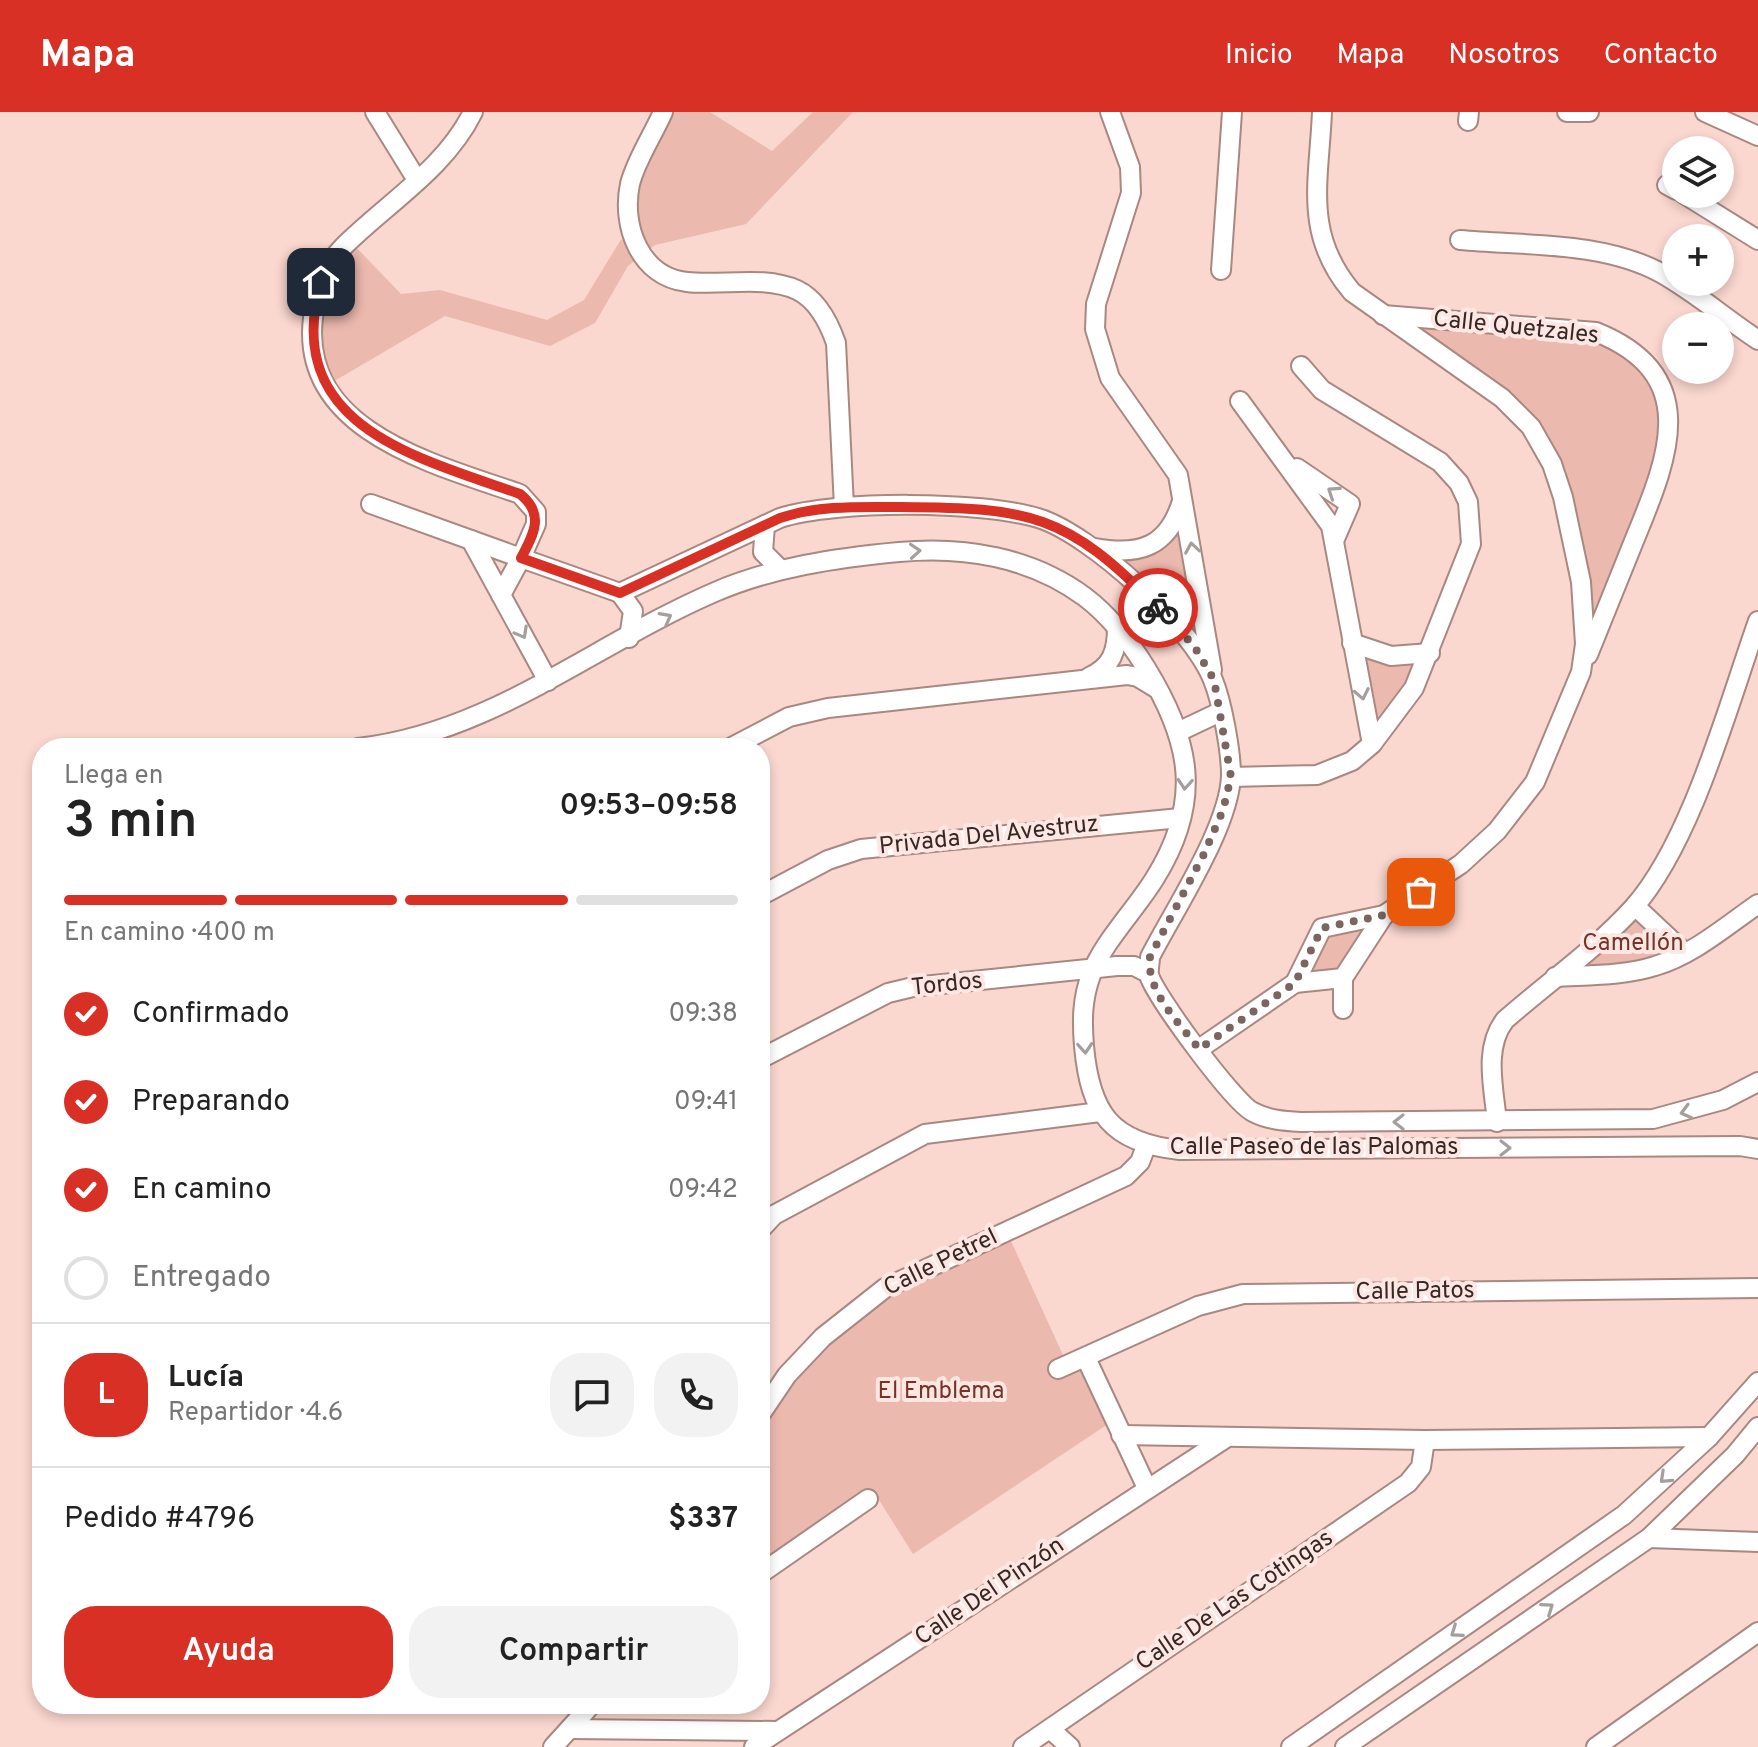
<!DOCTYPE html>
<html lang="es">
<meta charset="utf-8">
<style>
:root{--surface:#fff;--page:#f2f2f2;--text:#222;--muted:#767676;--line:#e0e0e0;--accent:#d93025}
body{margin:0;font-family:Overpass,sans-serif;background:var(--page);color:var(--text);height:100vh;display:flex;flex-direction:column;font-size:30px;white-space:nowrap}
*{box-sizing:border-box;margin:0}
p{font-size:26px;color:var(--muted)}
.icon{flex:none;width:44px;height:44px;fill:none;stroke:currentColor;stroke-width:2;stroke-linecap:round;stroke-linejoin:round}
.map{position:relative;flex:1;overflow:hidden}
.drawer{position:absolute;left:32px;top:626px;width:738px;height:976px;display:flex;flex-direction:column;background:var(--surface);border-radius:32px;box-shadow:0 4px 12px #0003}
.drawer>*{flex:none}
.fabs{position:absolute;left:1662px;top:24px;display:grid;gap:16px}
.fabs a{display:grid;place-items:center;width:72px;height:72px;border-radius:50%;background:var(--surface);box-shadow:0 4px 12px #0003;font-size:40px}
.pin{position:absolute;display:grid;place-items:center;width:68px;height:68px;color:#fff;margin:-34px;border-radius:16px;box-shadow:0 4px 12px #0006}
.courier{position:absolute;display:grid;place-items:center;width:80px;height:80px;margin:-40px;border:6px solid #d93025;border-radius:50%;background:#fff;color:#222;box-shadow:0 2px 10px #0007}
.summary em{font-style:normal;font-weight:600}
.summary div{display:flex;flex-direction:column-reverse}
.summary{display:flex;align-items:center;justify-content:space-between;height:136px;padding:0 32px}
h1{font-size:52px;font-weight:600;line-height:60px}
.bar{display:grid;grid-template-columns:repeat(4,1fr);gap:12px 8px;align-content:center;height:96px;padding:0 32px}
.bar i{height:10px;border-radius:6px;background:var(--line)}
.bar .selected{background:var(--accent)}
.bar p{grid-column:span 4}
.line{display:flex;align-items:center;gap:20px;padding:0 32px;border-top:2px solid var(--line)}
.line div{flex:1}
.round{display:grid;place-items:center;flex:none;width:84px;height:84px;border-radius:32px;background:var(--page)}
ol{padding:0 32px;list-style:none}
li{display:flex;align-items:center;gap:24px;height:88px}
li p{margin-inline-start:auto}
li .icon{padding:8px;border-radius:50%;background:var(--accent);color:#fff;stroke-width:4}
li:last-child{color:var(--muted)}
li i{width:44px;height:44px;border:4px solid var(--line);border-radius:50%}
.action{display:flex;gap:16px;margin-top:auto;padding:16px 32px}
.action a{flex:1;height:92px;border-radius:32px;background:var(--accent);color:#fff;font-size:32px;font-weight:600;line-height:92px;text-align:center}
.action a+a{background:var(--page);color:var(--text)}
header{display:flex;align-items:center;gap:48px;box-sizing:border-box;height:112px;padding:0 40px;background:var(--accent);color:#fff}
header strong{font-size:38px}
nav{display:flex;gap:44px;margin-inline-start:auto;font-size:28px}
.map>svg:first-child{display:block}
.green{fill:#ecb9ae}
.lines{fill:none;stroke-linecap:round;stroke-linejoin:round}
.minor-casing{stroke:#a88881;stroke-width:22}
.minor{stroke:#fff;stroke-width:18}
.oneway{stroke:#a49e9d}
.done{stroke:#7a6560;stroke-width:8;stroke-dasharray:0 14.4}
.route{stroke:#d93025;stroke-width:10}
.labels{text-anchor:middle;dominant-baseline:central;stroke-width:8;stroke-linejoin:round;paint-order:stroke}
.street-label{font-size:24px;fill:#352825;stroke:#fee7e3}
.park-label{font-size:24px;fill:#773326;stroke:#fee7e3}
</style>
<header>
<strong>Mapa</strong>
<nav><a>Inicio</a><a>Mapa</a><a>Nosotros</a><a>Contacto</a></nav>
</header>
<div class="map">
<svg width="1758" height="1635" viewBox="0 0 1758 1635">
<rect width="100%" height="100%" fill="#fad7cf"/>
<g class="green">
<polygon points="663,0 710,0 772,39 813,0 853,0 746,112 655,133 628,154 595,211 550,234 445,204 326,274 315,190 350,129 401,182 440,178 547,208 584,188 620,129 631,121 627,96"/>
<polygon points="1380,202 1596,220 1663,274 1668,338 1581,560 1581,470 1531,315"/>
<polygon points="1184,383 1214,568 1095,436 1159,428"/>
<polygon points="1352,531 1430,541 1372,632"/>
<polygon points="1635,794 1685,841 1555,865"/>
<polygon points="1384,803 1343,866 1295,871 1322,816"/>
<polygon points="1006,1118 1067,1252 1086,1246 1114,1308 913,1442 874,1380 760,1462 760,1303 851,1199"/>
</g>
<g class="lines">
<defs>
<g id="minor">
<polyline points="375,0 417,68"/>
<path d="M663 0C653 23 636 48 630 72 621 114 640 165 687 170 722 174 764 163 797 178 818 188 829 211 836 231L844 395"/>
<polyline points="1110,0 1130,55 1131,81 1096,192 1095,217 1110,266 1178,363 1212,558"/>
<polyline points="1567,0 1589,0"/>
<polyline points="1705,0 1758,24"/>
<polyline points="1468,9 1469,0"/>
<polyline points="1667,73 1676,78"/>
<polyline points="1684,82 1758,128"/>
<path d="M1460 128C1525 134 1602 129 1661 161 1695 180 1726 207 1758 228"/>
<polyline points="1221,158 1232,0"/>
<path d="M1383 203 1596 220C1701 262 1670 342 1636 424 1620 464 1604 503 1588 543"/>
<polyline points="1240,289 1331,414 1372,632"/>
<polyline points="1297,356 1350,392 1334,429"/>
<path d="M371 392 521 446 536 412V400L520 382C438 353 299 320 313 206 316 180 324 154 343 135 387 91 445 57 473 0"/>
<polyline points="765,413 763,440 781,458"/>
<polyline points="471,428 548,569"/>
<path d="M1095 436C1140 444 1168 435 1182 389"/>
<polyline points="620,481 633,499 629,526"/>
<path d="M501 483 521 446 620 481 780 406C836 388 981 389 1038 406 1091 422 1193 516 1213 568 1222 590 1231 639 1231 663 1230 714 1174 798 1150 845 1150 851 1148 858 1149 863 1155 884 1234 991 1253 1000 1268 1008 1284 1009 1301 1010L1653 1007 1723 988 1758 970"/>
<polyline points="1352,531 1391,544 1430,541"/>
<path d="M1089 565C1112 555 1117 539 1117 515"/>
<polyline points="1180,619 1220,600"/>
<path d="M358 636C492 621 594 532 715 480 773 455 836 446 899 440 964 434 1031 445 1085 485 1110 504 1130 530 1146 556 1191 629 1203 689 1155 766 1137 796 1102 831 1091 863 1082 887 1082 909 1084 934 1090 1001 1111 1031 1180 1038L1740 1034 1758 1037"/>
<polyline points="730,636 789,605 828,596 1127,563 1138,565 1156,576"/>
<polyline points="1231,665 1317,663 1352,649 1372,632 1414,576 1471,432 1468,390 1459,371 1440,350 1322,278 1301,254"/>
<polyline points="760,784 828,748 861,737 1180,706"/>
<polyline points="1635,794 1685,841"/>
<path d="M1555 865C1588 863 1624 864 1655 854 1693 843 1726 814 1758 792"/>
<polyline points="1343,866 1343,897"/>
<path d="M1295 871 1322 816 1384 803 1461 752 1497 719 1535 670 1581 560 1585 532 1581 470 1563 385 1552 352 1531 315 1502 286 1352 180C1303 122 1319 70 1322 0"/>
<polyline points="1199,937 1295,871 1343,866 1384,803"/>
<polyline points="760,947 888,881 913,875 1117,854 1134,854 1148,861"/>
<path d="M1497 1010C1494 977 1483 936 1505 908 1547 871 1596 837 1634 795 1692 729 1728 593 1758 509"/>
<polyline points="760,1118 774,1103 925,1022 1100,1000"/>
<polyline points="1086,1246 1147,1376"/>
<polyline points="1058,1257 1198,1194 1243,1182 1758,1176"/>
<polyline points="760,1303 787,1263 823,1225 885,1176 1126,1064 1140,1050 1146,1034"/>
<polyline points="1121,1323 1425,1328 1709,1325"/>
<polyline points="1649,1426 1758,1430"/>
<polyline points="760,1462 868,1387"/>
<polyline points="570,1617 776,1619"/>
<polyline points="1050,1617 1070,1635"/>
<polyline points="553,1635 592,1592"/>
<polyline points="754,1635 1226,1326"/>
<polyline points="1023,1635 1408,1371 1421,1355 1425,1328"/>
<polyline points="1291,1635 1624,1403 1709,1325 1758,1270"/>
<polyline points="1345,1635 1649,1426 1735,1343 1758,1315"/>
<polyline points="1596,1635 1758,1520"/>
</g>
</defs>
<use href="#minor" class="minor-casing"/>
<use href="#minor" class="minor"/>
</g>
<defs><path id="oneway-chevron" d="M-2-3.5L2.5 0L-2 3.5" fill="none" stroke-width="1.6" stroke-linecap="round" stroke-linejoin="round" transform="scale(2)"/></defs>
<g class="oneway">
<use href="#oneway-chevron" transform="translate(1333 380) rotate(-146)"/>
<use href="#oneway-chevron" transform="translate(1192 436) rotate(-99)"/>
<use href="#oneway-chevron" transform="translate(915 439) rotate(-4)"/>
<use href="#oneway-chevron" transform="translate(666 506) rotate(-28)"/>
<use href="#oneway-chevron" transform="translate(522 521) rotate(61)"/>
<use href="#oneway-chevron" transform="translate(1362 582) rotate(79)"/>
<use href="#oneway-chevron" transform="translate(1185 672) rotate(94)"/>
<use href="#oneway-chevron" transform="translate(1085 936) rotate(86)"/>
<use href="#oneway-chevron" transform="translate(1686 1000) rotate(165)"/>
<use href="#oneway-chevron" transform="translate(1399 1010) rotate(-180)"/>
<use href="#oneway-chevron" transform="translate(1505 1036)"/>
<use href="#oneway-chevron" transform="translate(1665 1366) rotate(137)"/>
<use href="#oneway-chevron" transform="translate(1548 1496) rotate(-35)"/>
<use href="#oneway-chevron" transform="translate(1456 1520) rotate(145)"/>
</g>
<g class="lines">
<path class="done" d="M1158 496 1194 534 1214 568 1231 665 1223 698 1204 742 1150 845C1146 880 1179 910 1199 937L1295 871 1322 816 1384 803 1421 780"/>
<path class="route" d="M321 170C280 313 415 345 520 382 545 402 534 422 521 446L620 481 780 406C820 393 860 395 901 395 1029 396 1067 401 1158 496"/>
</g>
<g class="labels">
<g class="street-label">
<text transform="translate(1516 216) rotate(6)">Calle Quetzales</text>
<text transform="translate(989 724) rotate(-6)">Privada Del Avestruz</text>
<text transform="translate(947 873) rotate(-6)">Tordos</text>
<text x="1314" y="1036">Calle Paseo de las Palomas</text>
<text transform="translate(941 1151) rotate(-26)">Calle Petrel</text>
<text transform="translate(1415 1180) rotate(-1)">Calle Patos</text>
<text transform="translate(990 1480) rotate(-34)">Calle Del Pinzón</text>
<text transform="translate(1235 1489) rotate(-34)">Calle De Las Cotingas</text>
</g>
<g class="park-label">
<text x="1633" y="832">Camellón</text>
<text x="941" y="1280">El Emblema</text>
</g>
</g>
</svg>
<div class="fabs">
<a><svg class="icon" aria-label="layers" viewBox="0 0 24 24"><path d="M12 4l9 5-9 5-9-5zM3 14l9 5 9-5"/></svg></a>
<a>+</a>
<a>−</a>
</div>
<div class="pin" style="left:1421px;top:780px;background:#ea580c"><svg class="icon" aria-label="bag" viewBox="0 0 24 24"><path d="M5 8h14l-1 12H6zM9 8a3 3 0 0 1 6 0"/></svg></div>
<div class="pin" style="left:321px;top:170px;background:#1f2937"><svg class="icon" aria-label="home" viewBox="0 0 24 24"><path d="M3 11l9-7 9 7M6 9v11h12V9"/></svg></div>
<div class="courier" style="left:1158px;top:496px"><svg class="icon" aria-label="bike" viewBox="0 0 24 24"><circle cx="6" cy="16" r="4"/><circle cx="18" cy="16" r="4"/><path d="M6 16l4-8h5l3 8M10 8l3 8H6M13 5h3"/></svg></div>
<section class="drawer">
<div class="summary"><div><h1>3 min</h1><p>Llega en</p></div><em>09:53–09:58</em></div>
<div class="bar"><i class="selected"></i><i class="selected"></i><i class="selected"></i><i></i><p>En camino · 400 m</p></div>
<ol>
<li><svg class="icon" aria-label="check" viewBox="0 0 24 24"><path d="M5 12l5 5 9-10"/></svg>Confirmado<p>09:38</p></li>
<li><svg class="icon" aria-label="check" viewBox="0 0 24 24"><path d="M5 12l5 5 9-10"/></svg>Preparando<p>09:41</p></li>
<li><svg class="icon" aria-label="check" viewBox="0 0 24 24"><path d="M5 12l5 5 9-10"/></svg>En camino<p>09:42</p></li>
<li><i></i>Entregado</li>
</ol>
<div class="line" style="height:144px"><b class="round" style="background:var(--accent);color:#fff">L</b><div><b>Lucía</b><p>Repartidor · 4.6</p></div><a class="round"><svg class="icon" aria-label="chat" viewBox="0 0 24 24"><path d="M4 5h16v11H9l-5 4z"/></svg></a><a class="round"><svg class="icon" aria-label="phone" viewBox="0 0 24 24"><path d="M5 4h4l2 5-3 2q2 4 5 5l2-3 5 2v4C11 20 4 13 5 4z"/></svg></a></div>
<div class="line" style="height:104px"><div>Pedido #4796</div><b>$337</b></div>
<div class="action"><a>Ayuda</a><a>Compartir</a></div>
</section>
</div>
